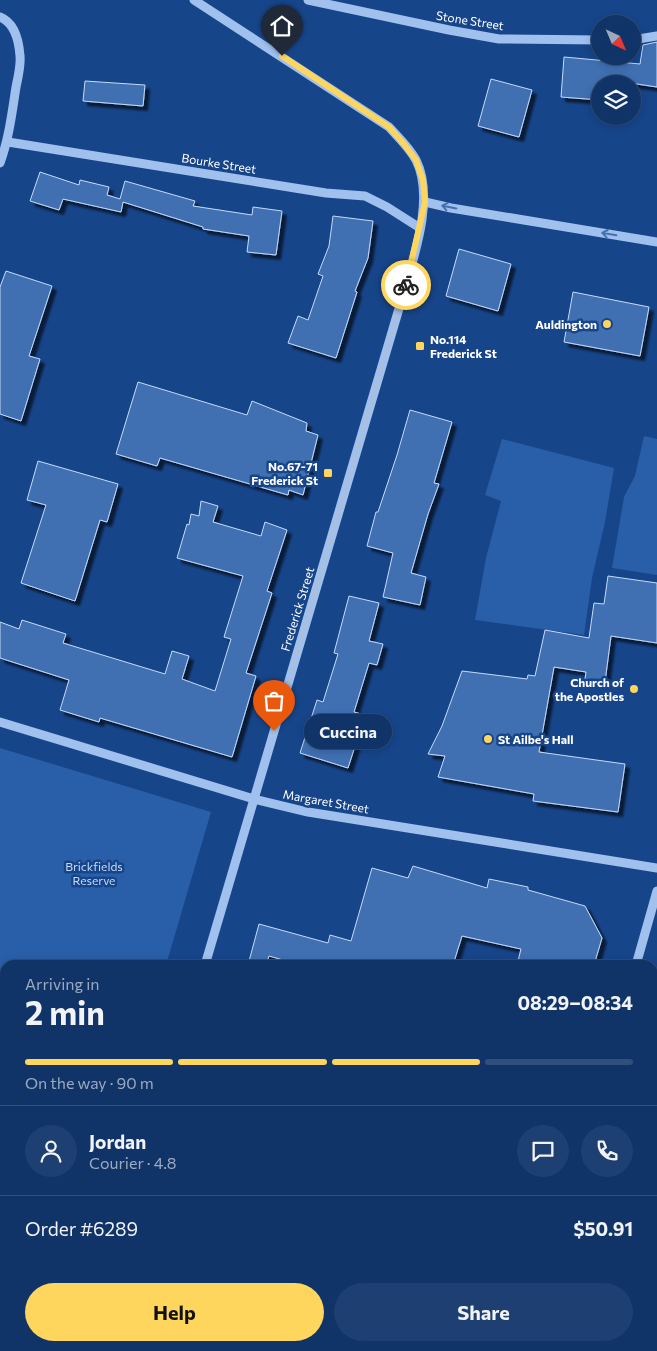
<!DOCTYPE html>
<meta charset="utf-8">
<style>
:root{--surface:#113468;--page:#1e3f71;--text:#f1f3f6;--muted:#9caac0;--line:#304f7c;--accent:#ffd65d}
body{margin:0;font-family:Commissioner,sans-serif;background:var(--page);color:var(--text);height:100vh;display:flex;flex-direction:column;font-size:19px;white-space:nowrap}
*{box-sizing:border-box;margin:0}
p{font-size:16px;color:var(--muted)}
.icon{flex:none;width:28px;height:28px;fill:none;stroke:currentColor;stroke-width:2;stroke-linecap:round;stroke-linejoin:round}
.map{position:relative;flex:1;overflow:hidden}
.drawer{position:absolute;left:0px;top:960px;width:658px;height:391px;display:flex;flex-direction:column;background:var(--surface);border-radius:15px 15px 0 0;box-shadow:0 2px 8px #0003,0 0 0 1px var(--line)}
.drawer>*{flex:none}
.needle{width:32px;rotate:136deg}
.buttons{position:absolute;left:591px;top:15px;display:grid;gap:10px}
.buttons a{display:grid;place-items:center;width:50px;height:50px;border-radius:50%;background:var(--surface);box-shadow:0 2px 8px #0003,0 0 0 1px var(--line);font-size:25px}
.pin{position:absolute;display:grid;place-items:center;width:42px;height:42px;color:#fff;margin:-51px -21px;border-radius:50% 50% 50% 0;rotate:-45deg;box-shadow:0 0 5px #0007}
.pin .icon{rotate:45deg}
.courier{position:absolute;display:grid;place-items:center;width:50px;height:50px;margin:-25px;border:4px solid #ffd65d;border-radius:50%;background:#fff;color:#222;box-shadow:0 1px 6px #0007}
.bubble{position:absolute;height:35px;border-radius:18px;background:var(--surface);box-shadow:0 2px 8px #0003,0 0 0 1px var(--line);font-size:16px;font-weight:700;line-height:35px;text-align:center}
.summary em{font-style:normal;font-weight:700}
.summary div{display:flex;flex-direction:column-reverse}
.summary{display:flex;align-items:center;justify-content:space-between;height:85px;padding:0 25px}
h1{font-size:32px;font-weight:700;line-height:38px}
.bar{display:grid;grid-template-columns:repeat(4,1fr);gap:8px 5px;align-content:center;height:60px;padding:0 25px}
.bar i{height:6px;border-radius:4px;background:var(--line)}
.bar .selected{background:var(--accent)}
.bar p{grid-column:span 4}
.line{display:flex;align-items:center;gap:12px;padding:0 25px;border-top:1px solid var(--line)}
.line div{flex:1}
.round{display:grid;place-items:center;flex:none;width:52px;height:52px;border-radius:26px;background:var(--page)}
.button{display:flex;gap:10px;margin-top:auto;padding:10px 25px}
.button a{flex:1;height:58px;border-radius:30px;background:var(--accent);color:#111;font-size:20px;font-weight:700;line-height:58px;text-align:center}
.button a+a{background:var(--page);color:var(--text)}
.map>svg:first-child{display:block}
.green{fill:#295ea8}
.building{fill:#3f6fb2;stroke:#c5dbfa;filter:url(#shadow)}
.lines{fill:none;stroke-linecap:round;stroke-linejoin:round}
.minor{stroke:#a0c0ee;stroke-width:9}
.highway{stroke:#fff;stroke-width:15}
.oneway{stroke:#4770ad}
.done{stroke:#aebed6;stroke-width:5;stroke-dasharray:0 9}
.route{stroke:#ffd65d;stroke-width:6}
.poi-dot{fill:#ffd65d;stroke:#17458a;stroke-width:2}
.labels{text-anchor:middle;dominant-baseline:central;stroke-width:5;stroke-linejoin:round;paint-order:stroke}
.street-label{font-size:12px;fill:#fff;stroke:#17458a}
.poi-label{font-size:12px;font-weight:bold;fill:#fff;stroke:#17458a;text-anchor:end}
.park-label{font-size:12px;fill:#c5dbfa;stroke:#17458a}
</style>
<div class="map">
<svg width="657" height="1351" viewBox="0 0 657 1351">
<defs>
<filter id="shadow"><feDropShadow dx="4.5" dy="4.5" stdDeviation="1" flood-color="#0009"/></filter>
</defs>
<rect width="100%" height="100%" fill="#17458a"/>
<g class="green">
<polygon points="644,436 657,439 657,575 612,568 624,497 635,476"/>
<polygon points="502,439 614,468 605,522 592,578 584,635 475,620 486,558 501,501 485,495"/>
<polygon points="0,748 211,812 166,965 5,965 5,1155 0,1153"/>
</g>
<g class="building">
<polygon points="657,42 657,87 610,80 610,84 600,84 600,100 561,97 564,57 640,64 643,45"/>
<polygon points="491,79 532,90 519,137 478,126"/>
<polygon points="85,81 145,85 143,106 83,101"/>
<polygon points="40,172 79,185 80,180 109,187 107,195 120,199 125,181 195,201 193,206 252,215 253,207 282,211 276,255 247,252 249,236 203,229 203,227 123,202 121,212 63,199 59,210 30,201"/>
<polygon points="333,216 373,221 368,258 355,291 357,292 336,358 288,343 298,316 308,320 323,276 318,274 329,246"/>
<polygon points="459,249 511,264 498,311 446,296"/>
<polygon points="6,271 52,286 29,356 40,359 21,421 0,414 0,287"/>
<polygon points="573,292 649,307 640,356 564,342"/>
<polygon points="138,382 247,415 252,401 307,423 306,431 318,435 303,495 289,490 288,495 160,458 157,466 116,454"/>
<polygon points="410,410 452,422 434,483 439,484 428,514 411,573 426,577 420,605 383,597 393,553 367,546 376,512 378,512 397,455"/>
<polygon points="38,461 118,484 107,522 100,520 75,601 21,583 46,505 27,500"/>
<polygon points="201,501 218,506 213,522 261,536 265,522 287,530 267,591 272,593 246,673 256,676 232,757 100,718 99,722 60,710 69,680 0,658 0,622 19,629 22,620 66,634 63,643 165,674 172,651 189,656 182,679 215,691 231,639 224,637 243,576 177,558 187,524 189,525 191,514 199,516"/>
<polygon points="608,576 657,583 657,643 611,636 605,682 585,679 586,672 554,667 539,752 625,764 618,812 533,801 534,794 438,777 445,756 428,754 442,726 462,671 527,679 528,675 535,676 545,630 589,638 594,603 604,604"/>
<polygon points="349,596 379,603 369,641 383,644 377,665 369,663 354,712 365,715 348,768 300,753 317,700 323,702 338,654 334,653"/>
<polygon points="413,866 487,888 489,879 528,887 528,890 585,906 602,938 594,965 517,965 521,949 462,936 453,965 301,965 269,956 266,965 248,965 259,924 328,943 330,935 351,941 372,868 408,878"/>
</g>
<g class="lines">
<g class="minor">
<path d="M194 0 389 127C398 137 409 147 416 160 435 198 414 256 403 295L205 965"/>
<polyline points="308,0 449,30 499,39 600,40"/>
<path d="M0 17C15 23 19 42 20 56 21 66 18 77 16 87 12 113 9 138 0 163"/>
<polyline points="632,40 657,36"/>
<polyline points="8,142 326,193 365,196 387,207 420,228"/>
<polyline points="425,202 451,208 657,242"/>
<polyline points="0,722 254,799 308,812 657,868"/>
<polyline points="636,965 657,891"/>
<polyline points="89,1351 91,1346"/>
<polyline points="525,1351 526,1346"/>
</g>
<g class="highway">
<polyline points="0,1183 5,1184"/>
<polyline points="538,1346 556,1351"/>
</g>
</g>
<defs><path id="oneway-shaft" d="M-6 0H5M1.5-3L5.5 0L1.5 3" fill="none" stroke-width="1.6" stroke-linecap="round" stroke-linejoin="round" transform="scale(1.25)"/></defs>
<g class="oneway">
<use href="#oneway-shaft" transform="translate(449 207) rotate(-169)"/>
<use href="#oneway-shaft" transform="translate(609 234) rotate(-171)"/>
</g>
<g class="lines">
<polyline class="done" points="274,731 406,285"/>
<polyline class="route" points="282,56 389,127 404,144 416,160 423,180 425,202 406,285"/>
</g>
<g class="poi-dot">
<circle cx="607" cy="324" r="5"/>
<rect x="415" y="341" width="10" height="10" rx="2.5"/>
<rect x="323" y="468" width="10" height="10" rx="2.5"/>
<circle cx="634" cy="689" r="5"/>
<circle cx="488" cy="739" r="5"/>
</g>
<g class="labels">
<g class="street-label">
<text transform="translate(470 20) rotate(9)">Stone Street</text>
<text transform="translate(219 163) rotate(9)">Bourke Street</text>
<text transform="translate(297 609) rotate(-73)">Frederick Street</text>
<text transform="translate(326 801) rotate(10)">Margaret Street</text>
</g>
<g class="poi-label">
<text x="597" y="324">Auldington</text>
<text x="430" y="339" text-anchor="start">No.114<tspan x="430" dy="14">Frederick St</tspan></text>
<text x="318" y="466">No.67-71<tspan x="318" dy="14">Frederick St</tspan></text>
<text x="624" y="682">Church of<tspan x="624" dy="14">the Apostles</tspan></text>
<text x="498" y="739" text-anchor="start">St Ailbe's Hall</text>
</g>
<g class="park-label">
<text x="94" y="866">Brickfields<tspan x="94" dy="14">Reserve</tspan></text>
</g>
</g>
</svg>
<div class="buttons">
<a><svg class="needle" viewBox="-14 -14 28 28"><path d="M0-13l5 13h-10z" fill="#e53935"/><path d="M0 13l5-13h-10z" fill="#9caac0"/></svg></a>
<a><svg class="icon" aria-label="layers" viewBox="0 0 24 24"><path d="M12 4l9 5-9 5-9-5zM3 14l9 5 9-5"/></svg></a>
</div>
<div class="pin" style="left:274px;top:731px;background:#ea580c"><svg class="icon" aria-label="bag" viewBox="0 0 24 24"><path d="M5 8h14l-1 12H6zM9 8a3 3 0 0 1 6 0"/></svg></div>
<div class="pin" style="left:282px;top:56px;background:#1f2937"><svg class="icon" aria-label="home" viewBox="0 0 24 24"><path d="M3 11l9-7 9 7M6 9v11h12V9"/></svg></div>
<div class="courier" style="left:406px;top:285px"><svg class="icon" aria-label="bike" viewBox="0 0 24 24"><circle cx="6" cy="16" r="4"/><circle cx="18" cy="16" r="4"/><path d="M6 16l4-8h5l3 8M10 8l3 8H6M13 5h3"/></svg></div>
<div class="bubble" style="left:304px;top:714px;width:88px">Cuccina</div>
<section class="drawer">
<div class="summary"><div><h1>2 min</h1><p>Arriving in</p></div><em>08:29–08:34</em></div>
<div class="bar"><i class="selected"></i><i class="selected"></i><i class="selected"></i><i></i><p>On the way · 90 m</p></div>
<div class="line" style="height:90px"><a class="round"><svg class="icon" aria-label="person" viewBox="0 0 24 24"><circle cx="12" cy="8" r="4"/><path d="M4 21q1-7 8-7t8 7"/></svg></a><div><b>Jordan</b><p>Courier · 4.8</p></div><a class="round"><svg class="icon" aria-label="chat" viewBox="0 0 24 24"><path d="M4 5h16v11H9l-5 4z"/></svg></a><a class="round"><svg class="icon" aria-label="phone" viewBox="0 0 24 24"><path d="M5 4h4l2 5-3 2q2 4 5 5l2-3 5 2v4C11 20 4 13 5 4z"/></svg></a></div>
<div class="line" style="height:65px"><div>Order #6289</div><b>$50.91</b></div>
<div class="button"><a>Help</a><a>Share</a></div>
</section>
</div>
